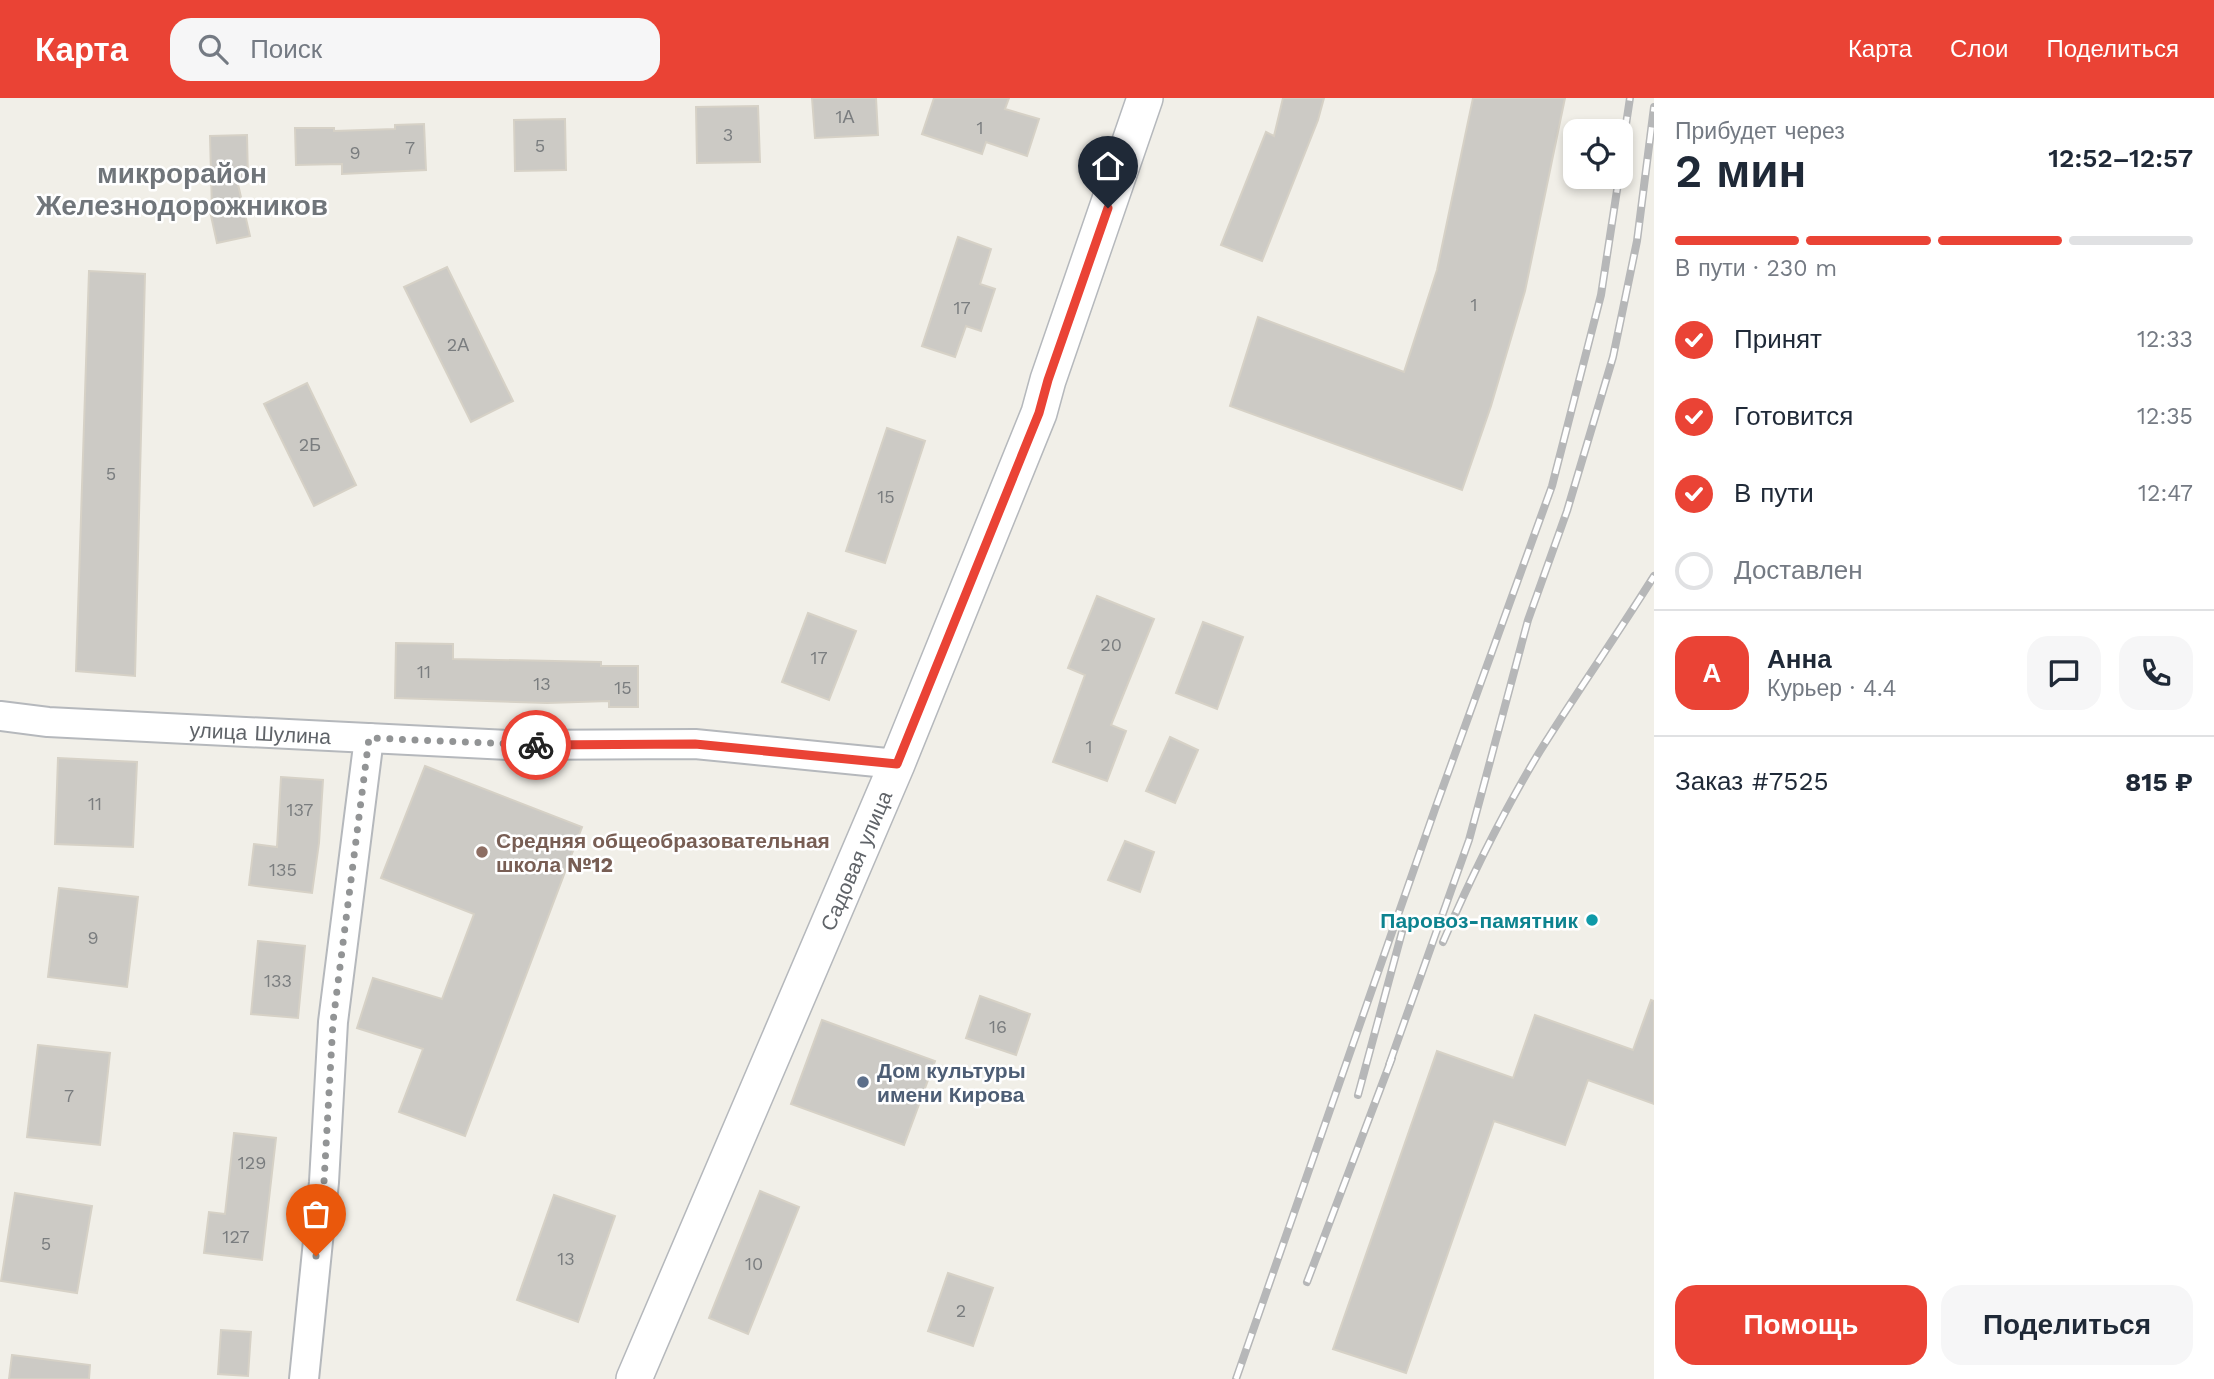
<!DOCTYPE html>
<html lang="ru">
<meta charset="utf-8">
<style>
:root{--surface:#fff;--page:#f6f6f7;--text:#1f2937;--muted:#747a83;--line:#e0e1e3;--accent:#ea4335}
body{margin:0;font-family:"Work Sans",sans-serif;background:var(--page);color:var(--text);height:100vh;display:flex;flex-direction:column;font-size:26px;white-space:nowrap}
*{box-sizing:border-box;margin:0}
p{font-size:23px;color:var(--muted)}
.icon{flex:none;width:38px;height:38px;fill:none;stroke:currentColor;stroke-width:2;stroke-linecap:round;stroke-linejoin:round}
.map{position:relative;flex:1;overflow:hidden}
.details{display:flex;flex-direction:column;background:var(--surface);width:560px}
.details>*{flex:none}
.fabs{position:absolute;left:1563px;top:21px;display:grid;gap:14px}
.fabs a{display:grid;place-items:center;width:70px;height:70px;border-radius:14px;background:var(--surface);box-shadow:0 4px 10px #0003;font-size:35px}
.pin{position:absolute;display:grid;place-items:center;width:60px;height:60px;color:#fff;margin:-72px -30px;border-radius:50% 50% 50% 0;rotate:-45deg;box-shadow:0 0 7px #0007}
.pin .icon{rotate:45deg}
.courier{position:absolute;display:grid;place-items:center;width:70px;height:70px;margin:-35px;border:5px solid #ea4335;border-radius:50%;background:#fff;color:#222;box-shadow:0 2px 9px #0007}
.head em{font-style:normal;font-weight:600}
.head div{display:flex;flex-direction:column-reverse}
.head{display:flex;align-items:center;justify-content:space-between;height:119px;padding:0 21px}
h1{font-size:46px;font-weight:600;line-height:52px}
.bar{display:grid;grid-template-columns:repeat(4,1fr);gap:10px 7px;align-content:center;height:84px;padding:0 21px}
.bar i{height:9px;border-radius:5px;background:var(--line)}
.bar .current{background:var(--accent)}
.bar p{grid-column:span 4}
.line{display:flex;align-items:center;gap:18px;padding:0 21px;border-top:2px solid var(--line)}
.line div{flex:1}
.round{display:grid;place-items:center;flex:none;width:74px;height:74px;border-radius:21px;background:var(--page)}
ol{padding:0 21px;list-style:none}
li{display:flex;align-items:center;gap:21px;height:77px}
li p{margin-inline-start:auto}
li .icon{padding:7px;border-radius:50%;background:var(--accent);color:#fff;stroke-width:4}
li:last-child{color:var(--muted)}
li i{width:38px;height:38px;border:4px solid var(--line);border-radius:50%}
.button{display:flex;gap:14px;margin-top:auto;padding:14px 21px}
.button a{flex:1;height:80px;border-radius:21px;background:var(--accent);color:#fff;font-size:28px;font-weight:600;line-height:80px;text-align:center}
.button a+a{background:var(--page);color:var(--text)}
header{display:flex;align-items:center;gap:42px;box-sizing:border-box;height:98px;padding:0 35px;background:var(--accent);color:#fff}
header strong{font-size:33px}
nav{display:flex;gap:38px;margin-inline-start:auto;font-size:24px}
.search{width:490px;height:63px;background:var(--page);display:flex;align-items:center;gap:18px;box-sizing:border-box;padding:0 24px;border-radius:21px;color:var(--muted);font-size:26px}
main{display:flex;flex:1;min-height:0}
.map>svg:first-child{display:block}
.building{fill:#cccac5;stroke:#d6d1c6;stroke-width:2}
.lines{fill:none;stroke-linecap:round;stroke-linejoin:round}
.minor-casing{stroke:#b5b8bc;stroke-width:32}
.tertiary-casing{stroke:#b5b8bc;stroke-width:38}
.minor{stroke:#fff;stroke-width:28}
.tertiary{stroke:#fff;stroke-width:35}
.rail-casing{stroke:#b6b7b8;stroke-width:8}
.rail{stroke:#fff;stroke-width:5;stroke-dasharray:16;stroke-linecap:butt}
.done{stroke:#929495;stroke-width:7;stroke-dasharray:0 12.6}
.route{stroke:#ea4335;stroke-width:9}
.education-dot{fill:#8d6e63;stroke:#fff;stroke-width:2.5}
.culture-dot{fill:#0f9aa8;stroke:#fff;stroke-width:2.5}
.service-dot{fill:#5c6f8a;stroke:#fff;stroke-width:2.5}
.labels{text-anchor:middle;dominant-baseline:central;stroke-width:5;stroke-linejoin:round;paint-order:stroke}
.number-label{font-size:18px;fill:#7a7d7f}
.street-label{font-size:21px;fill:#5f6368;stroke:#fff}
.education-label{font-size:21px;font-weight:bold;fill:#785e54;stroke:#fff;text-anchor:start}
.culture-label{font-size:21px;font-weight:bold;fill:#0d838f;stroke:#fff;text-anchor:end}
.service-label{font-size:21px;font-weight:bold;fill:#4e5e75;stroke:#fff;text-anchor:start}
.district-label{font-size:28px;font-weight:bold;fill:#70757a;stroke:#fff}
</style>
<header>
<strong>Карта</strong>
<div class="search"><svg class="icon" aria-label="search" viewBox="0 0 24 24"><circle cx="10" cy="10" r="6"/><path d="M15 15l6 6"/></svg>Поиск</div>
<nav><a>Карта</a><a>Слои</a><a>Поделиться</a></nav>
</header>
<main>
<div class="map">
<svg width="1654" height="1281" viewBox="0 0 1654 1281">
<rect width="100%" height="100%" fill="#f1efe8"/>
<g class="building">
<polygon points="812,0 876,0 878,37 815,40"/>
<polygon points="934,0 1009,0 1005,11 1039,21 1027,58 986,44 982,56 922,36"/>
<polygon points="1283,0 1324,0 1318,22 1262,163 1221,147 1266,34 1274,38"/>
<polygon points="1473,0 1565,0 1525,193 1491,308 1462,392 1230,308 1258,219 1404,274 1437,172"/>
<polygon points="758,8 760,64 697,65 696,9"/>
<polygon points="565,21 566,72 515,73 514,22"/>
<polygon points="424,26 426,72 342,76 342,66 296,67 295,30 334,30 334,33 395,31 395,27"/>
<polygon points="247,37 248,82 237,82 250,138 217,145 210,113 212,113 210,38"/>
<polygon points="958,139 991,151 980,186 995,191 981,233 966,228 955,259 922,248"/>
<polygon points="447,169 513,303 471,324 404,189"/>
<polygon points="89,173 145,176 135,578 76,573"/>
<polygon points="307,285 356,387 314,408 264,306"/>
<polygon points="887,330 925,343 885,465 846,453"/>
<polygon points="1097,498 1154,521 1111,627 1126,633 1107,683 1053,664 1085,577 1068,570"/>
<polygon points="808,515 856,533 829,602 782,584"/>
<polygon points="1203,524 1243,539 1217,611 1176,595"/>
<polygon points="396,545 453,546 453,561 601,564 601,568 638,568 638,609 609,609 609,603 547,605 395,600"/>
<polygon points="1170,639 1198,652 1175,705 1146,693"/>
<polygon points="58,660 137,664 133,749 55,746"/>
<polygon points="425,668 582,729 465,1038 399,1014 423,951 357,930 373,880 442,901 474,816 381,780"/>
<polygon points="281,679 323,682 319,745 312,795 249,787 254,746 277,749"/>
<polygon points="1125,743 1154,754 1140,794 1108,782"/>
<polygon points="59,790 138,799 127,889 48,879"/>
<polygon points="258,843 305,848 298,920 251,916"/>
<polygon points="980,898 1030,916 1016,957 966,940"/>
<polygon points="1651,902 1654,903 1654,1006 1588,982 1565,1047 1494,1023 1406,1275 1333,1251 1437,953 1513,980 1535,917 1633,952"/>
<polygon points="822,922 935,963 904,1047 791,1006"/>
<polygon points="38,947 110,955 100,1047 27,1039"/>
<polygon points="234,1035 276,1040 262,1162 204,1155 209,1114 225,1116"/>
<polygon points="760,1093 799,1109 748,1236 709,1220"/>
<polygon points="15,1095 92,1108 77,1195 1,1183"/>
<polygon points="554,1097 615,1118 578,1224 517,1202"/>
<polygon points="948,1175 993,1190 973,1248 928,1233"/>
<polygon points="221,1232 251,1234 248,1278 218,1276"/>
<polygon points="12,1257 90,1267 89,1281 9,1281"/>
</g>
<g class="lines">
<defs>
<g id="minor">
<path id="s1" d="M0 618 48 624 508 647 695 646 897 666"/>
<polyline points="304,1281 324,1084 333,924 369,640"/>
</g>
<g id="tertiary">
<path id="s2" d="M634 1281 897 666 1039 315 1048 282 1145 0"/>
</g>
</defs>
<use href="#minor" class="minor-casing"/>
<use href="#tertiary" class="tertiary-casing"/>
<use href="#minor" class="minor"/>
<use href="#tertiary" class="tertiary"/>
<defs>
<g id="rail">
<polyline points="1620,66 1630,0"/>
<path d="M1443 844C1471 779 1503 714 1540 653 1577 594 1617 537 1654 478"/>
<polyline points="1389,967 1469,742 1528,522 1567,413 1613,259 1637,143 1654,9"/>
<polyline points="1358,997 1402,834"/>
<polyline points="1307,1184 1392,960"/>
<polyline points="1236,1281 1435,711 1552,388 1601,197 1619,79"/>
</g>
</defs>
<use href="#rail" class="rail-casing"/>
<use href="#rail" class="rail"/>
</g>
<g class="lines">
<polyline class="done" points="316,1158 324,1084 333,924 369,640 536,647"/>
<polyline class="route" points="536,647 695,646 897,666 1039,315 1048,282 1108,110"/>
</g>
<circle class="education-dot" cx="482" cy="754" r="7"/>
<circle class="culture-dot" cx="1592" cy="822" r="7"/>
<circle class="service-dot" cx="863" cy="984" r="7"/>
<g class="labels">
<g class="number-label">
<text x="845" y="18">1А</text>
<text x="980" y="29">1</text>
<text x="728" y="36">3</text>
<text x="540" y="47">5</text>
<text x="410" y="49">7</text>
<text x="355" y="54">9</text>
<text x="1474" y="206">1</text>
<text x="962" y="209">17</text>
<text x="458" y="246">2А</text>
<text x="310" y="346">2Б</text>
<text x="111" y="375">5</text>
<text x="886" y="398">15</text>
<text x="1111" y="546">20</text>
<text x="819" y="559">17</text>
<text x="424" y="573">11</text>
<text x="542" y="585">13</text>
<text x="623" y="589">15</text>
<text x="1089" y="648">1</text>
<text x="95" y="705">11</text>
<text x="300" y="711">137</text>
<text x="283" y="771">135</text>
<text x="93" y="839">9</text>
<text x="278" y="882">133</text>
<text x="998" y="928">16</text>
<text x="69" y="997">7</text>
<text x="252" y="1064">129</text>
<text x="236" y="1138">127</text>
<text x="46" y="1145">5</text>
<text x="566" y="1160">13</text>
<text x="754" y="1165">10</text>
<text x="961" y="1212">2</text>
</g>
<g class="street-label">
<text stroke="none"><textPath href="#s1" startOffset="261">улица Шулина</textPath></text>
<text stroke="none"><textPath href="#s2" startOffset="564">Садовая улица</textPath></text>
</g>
<g class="education-label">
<text x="496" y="742">Средняя общеобразовательная<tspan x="496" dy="24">школа №12</tspan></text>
</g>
<g class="culture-label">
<text x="1578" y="822">Паровоз-памятник</text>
</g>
<g class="service-label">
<text x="877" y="972">Дом культуры<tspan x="877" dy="24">имени Кирова</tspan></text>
</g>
<g class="district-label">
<text x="182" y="75">микрорайон<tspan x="182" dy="32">Железнодорожников</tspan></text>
</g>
</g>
</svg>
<div class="fabs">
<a><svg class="icon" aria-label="locate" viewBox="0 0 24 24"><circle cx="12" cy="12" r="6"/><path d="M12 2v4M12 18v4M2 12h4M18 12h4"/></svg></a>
</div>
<div class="pin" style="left:316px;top:1158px;background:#ea580c"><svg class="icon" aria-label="bag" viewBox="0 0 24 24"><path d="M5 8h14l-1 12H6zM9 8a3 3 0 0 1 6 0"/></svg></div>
<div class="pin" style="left:1108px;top:110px;background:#1f2937"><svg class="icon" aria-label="home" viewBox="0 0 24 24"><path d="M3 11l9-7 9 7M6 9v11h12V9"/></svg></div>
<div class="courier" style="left:536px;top:647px"><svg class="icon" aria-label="bike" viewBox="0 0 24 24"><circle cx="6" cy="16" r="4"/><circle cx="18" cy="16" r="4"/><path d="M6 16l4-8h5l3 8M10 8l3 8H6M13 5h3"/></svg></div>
</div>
<section class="details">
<div class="head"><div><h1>2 мин</h1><p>Прибудет через</p></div><em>12:52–12:57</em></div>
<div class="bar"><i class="current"></i><i class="current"></i><i class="current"></i><i></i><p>В пути · 230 m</p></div>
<ol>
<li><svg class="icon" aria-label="check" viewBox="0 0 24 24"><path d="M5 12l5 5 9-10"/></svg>Принят<p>12:33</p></li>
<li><svg class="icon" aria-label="check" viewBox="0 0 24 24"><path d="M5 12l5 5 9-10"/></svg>Готовится<p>12:35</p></li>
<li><svg class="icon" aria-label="check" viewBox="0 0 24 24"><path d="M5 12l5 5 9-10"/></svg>В пути<p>12:47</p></li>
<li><i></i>Доставлен</li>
</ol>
<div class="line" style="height:126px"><b class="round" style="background:var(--accent);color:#fff">А</b><div><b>Анна</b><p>Курьер · 4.4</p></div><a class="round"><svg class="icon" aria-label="chat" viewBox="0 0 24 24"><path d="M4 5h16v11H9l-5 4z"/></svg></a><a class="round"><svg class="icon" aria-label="phone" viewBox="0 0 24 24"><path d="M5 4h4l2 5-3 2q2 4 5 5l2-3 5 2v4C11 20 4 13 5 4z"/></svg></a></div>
<div class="line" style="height:91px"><div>Заказ #7525</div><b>815 ₽</b></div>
<div class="button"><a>Помощь</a><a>Поделиться</a></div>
</section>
</main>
